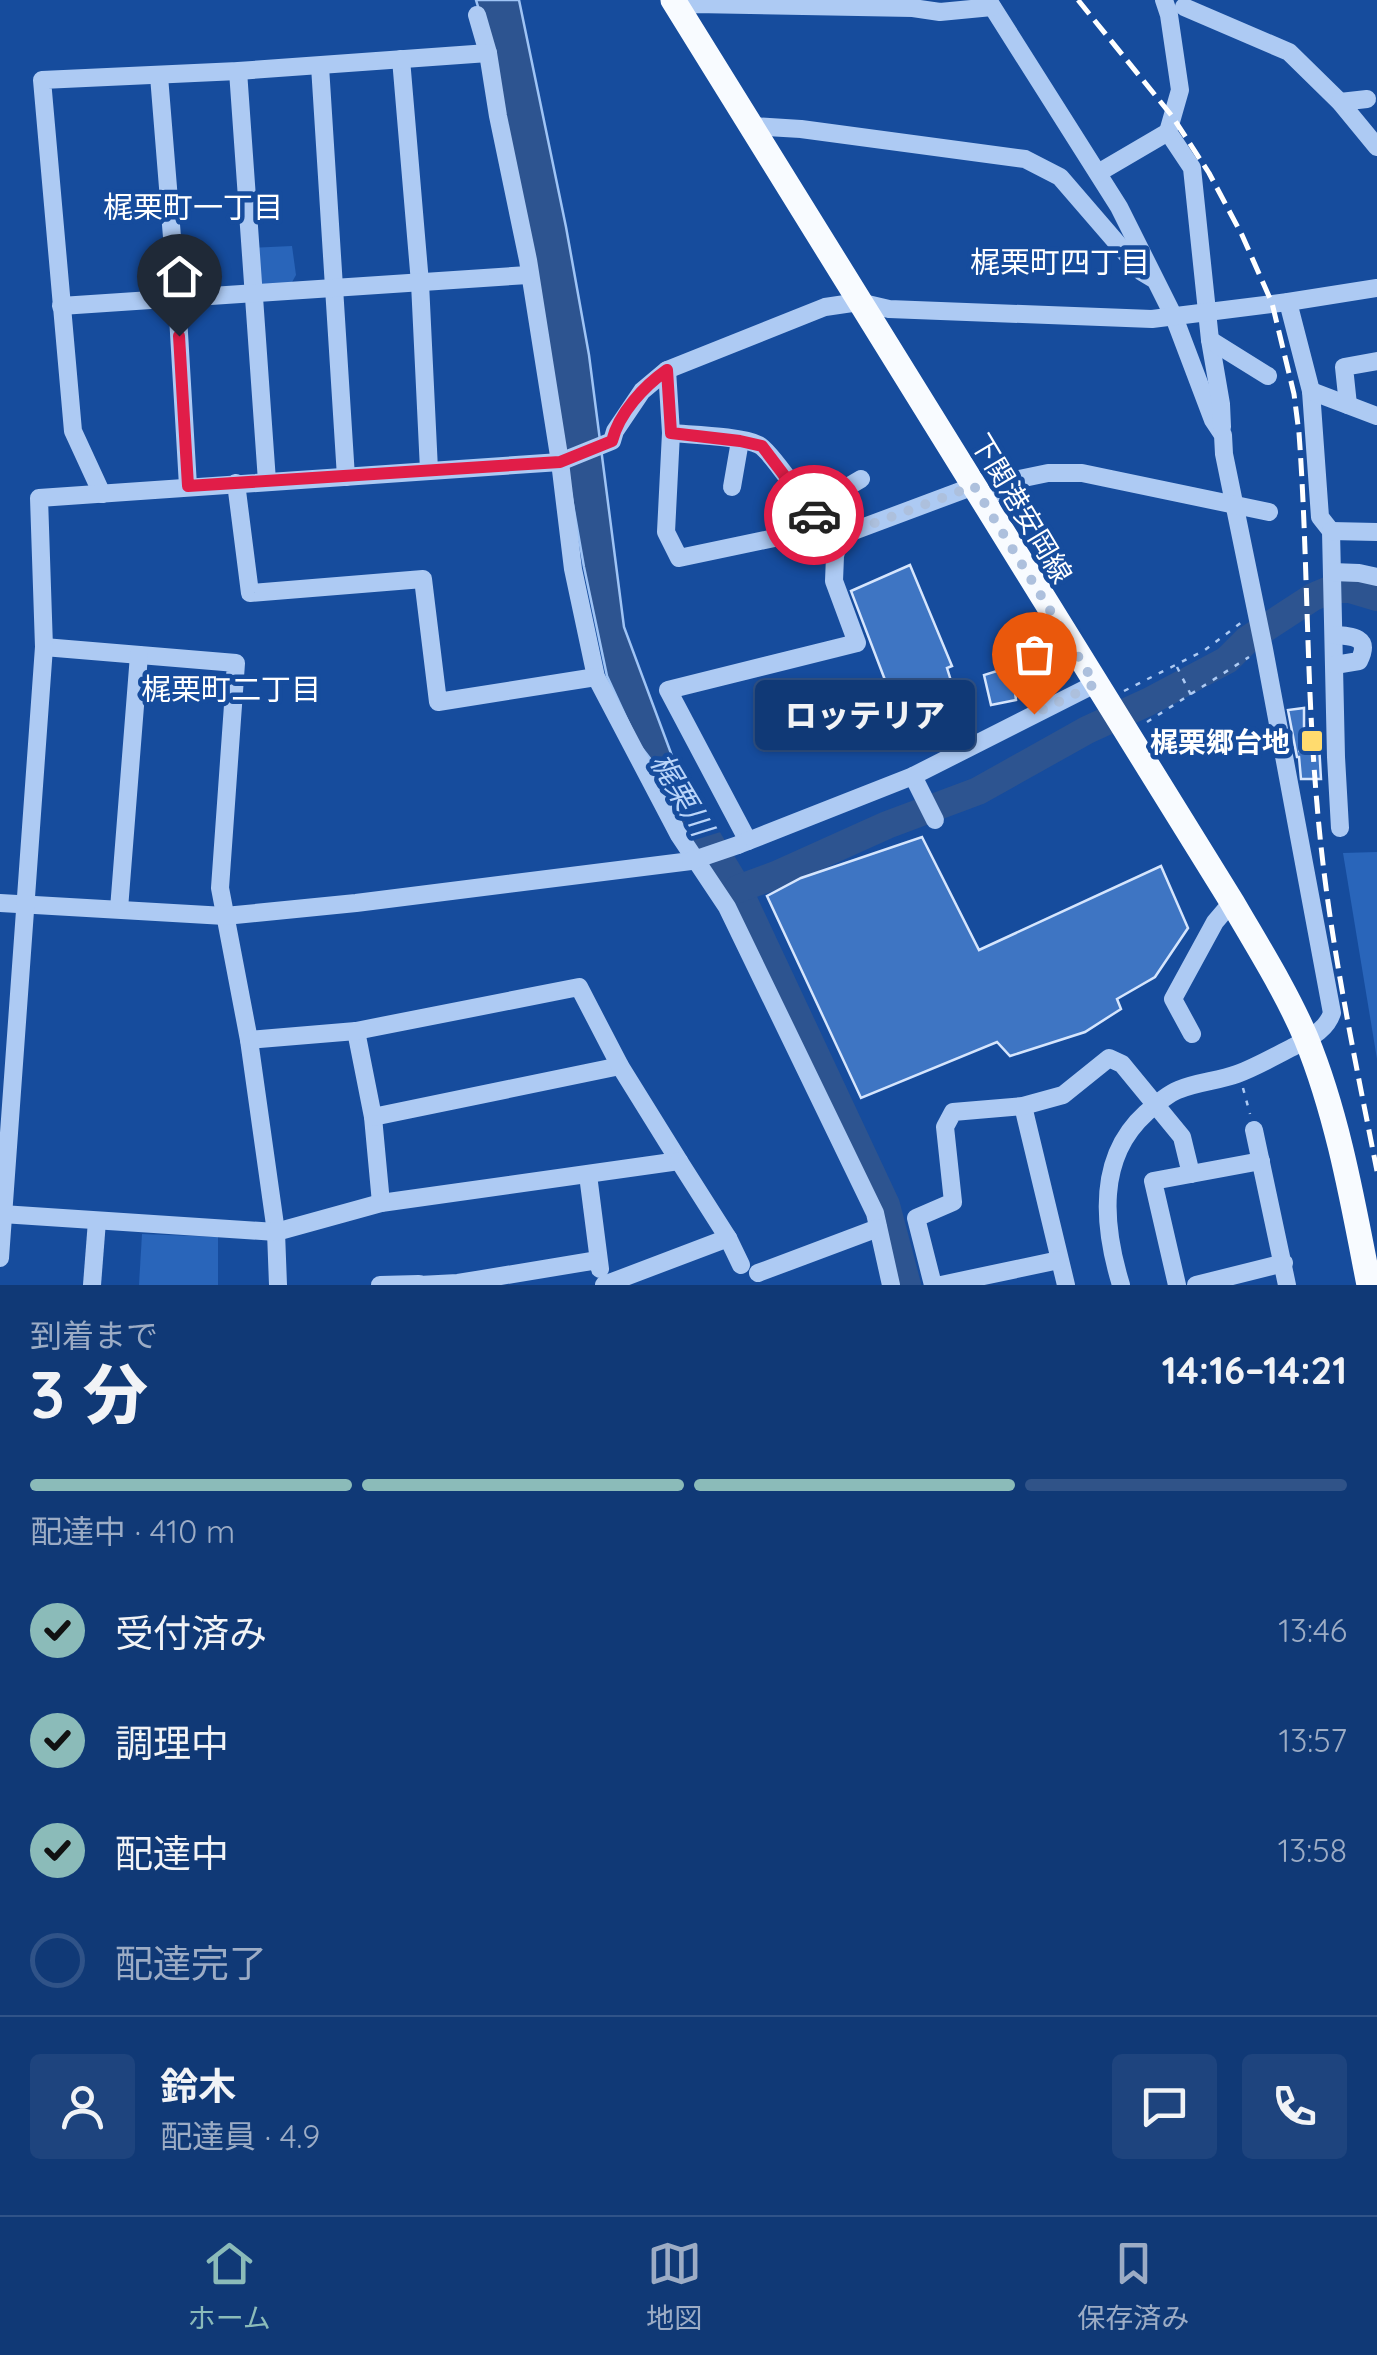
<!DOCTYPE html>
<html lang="ja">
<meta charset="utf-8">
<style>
:root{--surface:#103976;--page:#1e447e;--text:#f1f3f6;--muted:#9cacc5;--line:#305388;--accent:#8bbbb9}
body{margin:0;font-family:Quicksand,"Noto Sans JP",sans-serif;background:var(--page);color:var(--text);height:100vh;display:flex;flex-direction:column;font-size:38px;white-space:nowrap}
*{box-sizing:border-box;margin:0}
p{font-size:32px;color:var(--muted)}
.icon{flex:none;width:55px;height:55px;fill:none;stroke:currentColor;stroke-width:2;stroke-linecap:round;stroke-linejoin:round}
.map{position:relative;height:1285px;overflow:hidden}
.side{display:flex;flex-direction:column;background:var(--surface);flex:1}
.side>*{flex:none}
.pin{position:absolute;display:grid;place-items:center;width:85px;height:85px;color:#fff;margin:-102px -42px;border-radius:50% 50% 50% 0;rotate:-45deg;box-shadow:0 0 10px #0007}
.pin .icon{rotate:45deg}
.courier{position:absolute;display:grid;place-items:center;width:100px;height:100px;margin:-50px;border:8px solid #e11d48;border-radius:50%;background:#fff;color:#222;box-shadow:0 2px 12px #0007}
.bubble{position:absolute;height:70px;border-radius:10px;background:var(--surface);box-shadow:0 2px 8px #0004,0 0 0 2px var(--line);font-size:32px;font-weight:800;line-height:70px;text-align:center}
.overview em{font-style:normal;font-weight:800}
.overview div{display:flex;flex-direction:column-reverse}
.overview{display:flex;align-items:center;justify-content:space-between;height:170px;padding:0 30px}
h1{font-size:65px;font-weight:800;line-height:75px}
.bar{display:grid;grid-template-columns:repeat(4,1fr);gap:15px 10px;align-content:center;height:120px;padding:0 30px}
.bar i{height:12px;border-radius:8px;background:var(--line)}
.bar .on{background:var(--accent)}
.bar p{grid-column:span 4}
.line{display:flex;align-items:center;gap:25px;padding:0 30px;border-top:2px solid var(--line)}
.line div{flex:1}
.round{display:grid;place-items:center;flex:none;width:105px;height:105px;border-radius:10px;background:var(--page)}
ol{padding:0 30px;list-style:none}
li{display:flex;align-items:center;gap:30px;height:110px}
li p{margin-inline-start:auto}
li .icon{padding:10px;border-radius:50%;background:var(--accent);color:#111;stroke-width:4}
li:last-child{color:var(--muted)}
li i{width:55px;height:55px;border:5px solid var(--line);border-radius:50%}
.tab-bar{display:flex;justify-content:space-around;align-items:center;height:140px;border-top:2px solid var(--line);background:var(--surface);font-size:28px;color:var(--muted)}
.tab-bar a{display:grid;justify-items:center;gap:5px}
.tab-bar .on{color:var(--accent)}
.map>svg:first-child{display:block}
.green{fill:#2965ba}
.water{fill:#2d5490;stroke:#9fc4f5;stroke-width:2.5}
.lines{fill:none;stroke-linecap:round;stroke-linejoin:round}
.river{stroke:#2d5490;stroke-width:28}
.building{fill:#3e75c3;stroke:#d5e5fd;stroke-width:2.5}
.path{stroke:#adcaf3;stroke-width:2.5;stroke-dasharray:5 8;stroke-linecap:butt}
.minor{stroke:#adcaf3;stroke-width:18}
.major{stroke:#f8fbff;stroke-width:25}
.rail{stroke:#fff;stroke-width:5;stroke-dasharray:18 8;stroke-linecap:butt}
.path-bridge{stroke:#adcaf3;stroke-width:2.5;stroke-dasharray:5 8;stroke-linecap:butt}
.minor-bridge{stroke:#adcaf3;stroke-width:18}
.done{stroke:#adc0dd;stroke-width:10;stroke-dasharray:0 18}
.route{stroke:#e11d48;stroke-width:12}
.poi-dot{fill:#ffdb6e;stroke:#164c9d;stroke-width:4}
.labels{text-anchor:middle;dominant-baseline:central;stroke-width:9;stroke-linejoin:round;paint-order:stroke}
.street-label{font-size:28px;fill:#fff;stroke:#164c9d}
.poi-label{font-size:28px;font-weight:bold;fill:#fff;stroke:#164c9d;text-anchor:end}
.neighbourhood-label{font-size:30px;fill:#fff;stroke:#164c9d}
.water-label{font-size:30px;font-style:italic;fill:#b9d4f9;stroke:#164c9d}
</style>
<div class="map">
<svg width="1377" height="1285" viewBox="0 0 1377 1285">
<rect width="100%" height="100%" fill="#164c9d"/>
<g class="green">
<polygon points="292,246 296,275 291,284 257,284 250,248"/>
<polygon points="1377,852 1377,1059 1343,853"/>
<polygon points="142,1234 218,1237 218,1285 139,1285"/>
</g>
<polygon class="water" points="476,0 519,0 566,227 589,355 624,627 694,815 638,743 607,676 584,567 496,66"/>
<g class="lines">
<g class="river">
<polyline points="675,785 738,889 886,1205 907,1285"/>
<polyline points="738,889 776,875 887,825 978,791 1087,730 1148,702 1227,660 1247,640 1313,597 1332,589 1350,589 1377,597"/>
</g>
</g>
<g class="building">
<polygon points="910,565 952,666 947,668 952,684 903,705 897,692 890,693 851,591"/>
<polygon points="1013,666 1013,668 1024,667 1024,669 1035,667 1039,683 1031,685 1032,688 1015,692 1016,700 991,705 984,675"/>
<polygon points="1304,708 1304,744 1319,744 1321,779 1301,779 1299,757 1297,757 1288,710"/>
<polygon points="922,837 979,950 1161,866 1188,928 1155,977 1117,999 1121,1009 1085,1032 1010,1056 997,1042 861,1098 767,896 801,878"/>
</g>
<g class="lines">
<g class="path">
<polyline points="1177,667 1191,695"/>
<polyline points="1124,691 1205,650 1242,622"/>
<polyline points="1147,722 1249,657"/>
<polyline points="1243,1088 1250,1114"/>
</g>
<g class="minor">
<path d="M988 0 1119 207 1174 317 1213 420 1223 435 1224 454 1264 649 1332 1013C1326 1031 1309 1038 1293 1047 1275 1056 1256 1067 1237 1074 1218 1081 1196 1082 1178 1090 1166 1095 1155 1105 1146 1113 1096 1158 1103 1226 1121 1285"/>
<polyline points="1164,0 1169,15 1180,90 1168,132 1192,168 1210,340 1221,404 1222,427"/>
<polyline points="1184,7 1289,52 1340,102 1377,147"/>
<polyline points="680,11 695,4 913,8 940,12 992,7"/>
<polyline points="477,15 488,53 498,116 528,260 560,462 573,569 596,677 679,835 727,907 875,1213 891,1285"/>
<polyline points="401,59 420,283 429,470"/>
<polyline points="320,66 346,477"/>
<polyline points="238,71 267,481"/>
<polyline points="159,76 177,299 188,486"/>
<polyline points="1340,102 1367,99"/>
<polyline points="752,126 801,129 1025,159 1060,177 1142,272 1152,278"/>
<polyline points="1098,173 1168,132"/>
<polyline points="1288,302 1311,391 1320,517 1331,531 1336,757 1340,828"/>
<polyline points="61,306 528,275"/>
<polyline points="1210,340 1268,376"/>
<polyline points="667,370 671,433 666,532 679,558 822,528 840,536 835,556 834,581 857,643 668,690 748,841"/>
<polyline points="1311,391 1377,416"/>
<polyline points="1348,405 1344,367 1377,361"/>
<path d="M671 433C693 435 741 436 759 445 771 451 813 514 822 528"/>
<polyline points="236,483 250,593 423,579 438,702 596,677"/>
<polyline points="732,487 740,441"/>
<polyline points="102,494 73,431 42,80 238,71 488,53"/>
<polyline points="982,500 1019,479 1048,473 1082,473 1269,512"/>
<polyline points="810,509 861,479"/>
<polyline points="1331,531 1377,532"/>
<polyline points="840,536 974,486"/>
<polyline points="1332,572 1359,573 1377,577"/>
<path d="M1334 635C1353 636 1371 637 1359 661L1335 665"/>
<polyline points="44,647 236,663 220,888 249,1040 276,1232 278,1285"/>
<polyline points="913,776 935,820"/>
<polyline points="738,845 913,776 1095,684"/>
<polyline points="0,903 225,916 356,903 691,861"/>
<polyline points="119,909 139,655"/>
<polyline points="356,1031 373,1117 381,1203"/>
<polyline points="1192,1034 1173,999 1215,922 1232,902"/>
<polyline points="1023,1106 1066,1285"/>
<polyline points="373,1117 620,1066"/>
<polyline points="1254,1130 1287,1285"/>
<polyline points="588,1175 600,1269"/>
<polyline points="2,1214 276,1232 381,1203 679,1161 620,1066 579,987 356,1031 249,1040"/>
<polyline points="728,1238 741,1265"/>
<polyline points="0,1258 44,647 39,498 560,462 612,441 615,431 642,391 667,370 825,307 859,302 889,309 1152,319 1288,302 1377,288"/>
<polyline points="758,1273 878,1228"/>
<polyline points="92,1285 97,1221"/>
<polyline points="380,1285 419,1284"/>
<polyline points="419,1285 458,1283 598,1260"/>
<polyline points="604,1285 728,1238 679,1161"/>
<polyline points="933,1285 916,1218 953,1202 945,1127 953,1112 1023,1106 1063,1095 1109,1058 1122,1064 1182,1137 1191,1174"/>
<polyline points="941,1285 1059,1260"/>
<polyline points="1177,1285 1153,1181 1261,1161"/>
<polyline points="1196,1285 1284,1263"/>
</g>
<path class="major" d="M673 0 1232 902C1258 947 1286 991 1306 1038 1338 1116 1353 1203 1369 1285"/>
<path class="rail" d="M1078 0 1172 116 1209 173 1242 235 1272 303 1294 394 1299 433C1308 556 1306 681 1317 804 1327 928 1353 1049 1377 1171"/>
<polyline class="path-bridge" points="1298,751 1320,750"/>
<polyline class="minor-bridge" points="691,861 738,845"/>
</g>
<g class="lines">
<polyline class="done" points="814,515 822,528 840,536 974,486 1095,684 1034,714"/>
<path class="route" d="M179 336 188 486 560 462 612 441C619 413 644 386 667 370L671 433 740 441 762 446 814 515"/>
</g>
<rect class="poi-dot" x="1300" y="729" width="24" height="24" rx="5"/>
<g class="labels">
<g class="street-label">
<text transform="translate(1022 508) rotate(59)">下関港安岡線</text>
</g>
<g class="poi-label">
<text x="1290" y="741">梶栗郷台地</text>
</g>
<g class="neighbourhood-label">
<text x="193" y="207">梶栗町一丁目</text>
<text x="1060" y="262">梶栗町四丁目</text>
<text x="231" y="689">梶栗町二丁目</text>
</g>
<g class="water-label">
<text transform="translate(682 794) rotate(59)">梶栗川</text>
</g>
</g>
</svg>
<div class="pin" style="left:1034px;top:714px;background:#ea580c"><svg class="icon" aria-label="bag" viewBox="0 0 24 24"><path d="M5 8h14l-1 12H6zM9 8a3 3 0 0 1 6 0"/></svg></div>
<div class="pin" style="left:179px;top:336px;background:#1f2937"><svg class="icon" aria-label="home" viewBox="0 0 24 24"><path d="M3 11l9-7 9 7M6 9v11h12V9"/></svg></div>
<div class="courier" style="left:814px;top:515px"><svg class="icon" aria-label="car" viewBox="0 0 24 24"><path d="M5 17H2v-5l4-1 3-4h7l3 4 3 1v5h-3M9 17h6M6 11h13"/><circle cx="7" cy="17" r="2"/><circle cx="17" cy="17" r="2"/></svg></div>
<div class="bubble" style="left:755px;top:680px;width:220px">ロッテリア</div>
</div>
<section class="side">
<div class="overview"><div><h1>3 分</h1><p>到着まで</p></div><em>14:16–14:21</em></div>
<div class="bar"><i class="on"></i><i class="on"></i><i class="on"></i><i></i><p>配達中 · 410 m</p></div>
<ol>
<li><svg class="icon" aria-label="check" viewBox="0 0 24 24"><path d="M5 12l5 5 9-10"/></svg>受付済み<p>13:46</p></li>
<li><svg class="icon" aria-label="check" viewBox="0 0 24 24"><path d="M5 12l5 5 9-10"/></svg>調理中<p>13:57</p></li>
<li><svg class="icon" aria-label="check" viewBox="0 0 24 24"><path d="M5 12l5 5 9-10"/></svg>配達中<p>13:58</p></li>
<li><i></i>配達完了</li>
</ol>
<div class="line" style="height:180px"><a class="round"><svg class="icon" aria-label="person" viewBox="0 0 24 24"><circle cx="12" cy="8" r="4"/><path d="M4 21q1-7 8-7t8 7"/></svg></a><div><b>鈴木</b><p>配達員 · 4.9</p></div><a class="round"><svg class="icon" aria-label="chat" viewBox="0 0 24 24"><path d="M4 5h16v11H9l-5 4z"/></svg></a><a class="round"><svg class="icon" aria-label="phone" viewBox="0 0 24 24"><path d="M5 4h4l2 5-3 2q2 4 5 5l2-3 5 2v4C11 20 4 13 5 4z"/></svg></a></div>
</section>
<nav class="tab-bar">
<a class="on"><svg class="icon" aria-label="home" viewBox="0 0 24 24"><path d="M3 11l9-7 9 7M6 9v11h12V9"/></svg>ホーム</a>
<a><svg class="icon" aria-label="map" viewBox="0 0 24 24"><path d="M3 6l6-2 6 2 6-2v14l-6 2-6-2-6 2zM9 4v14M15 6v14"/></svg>地図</a>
<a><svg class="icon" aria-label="saved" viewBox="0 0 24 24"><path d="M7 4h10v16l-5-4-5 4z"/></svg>保存済み</a>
</nav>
